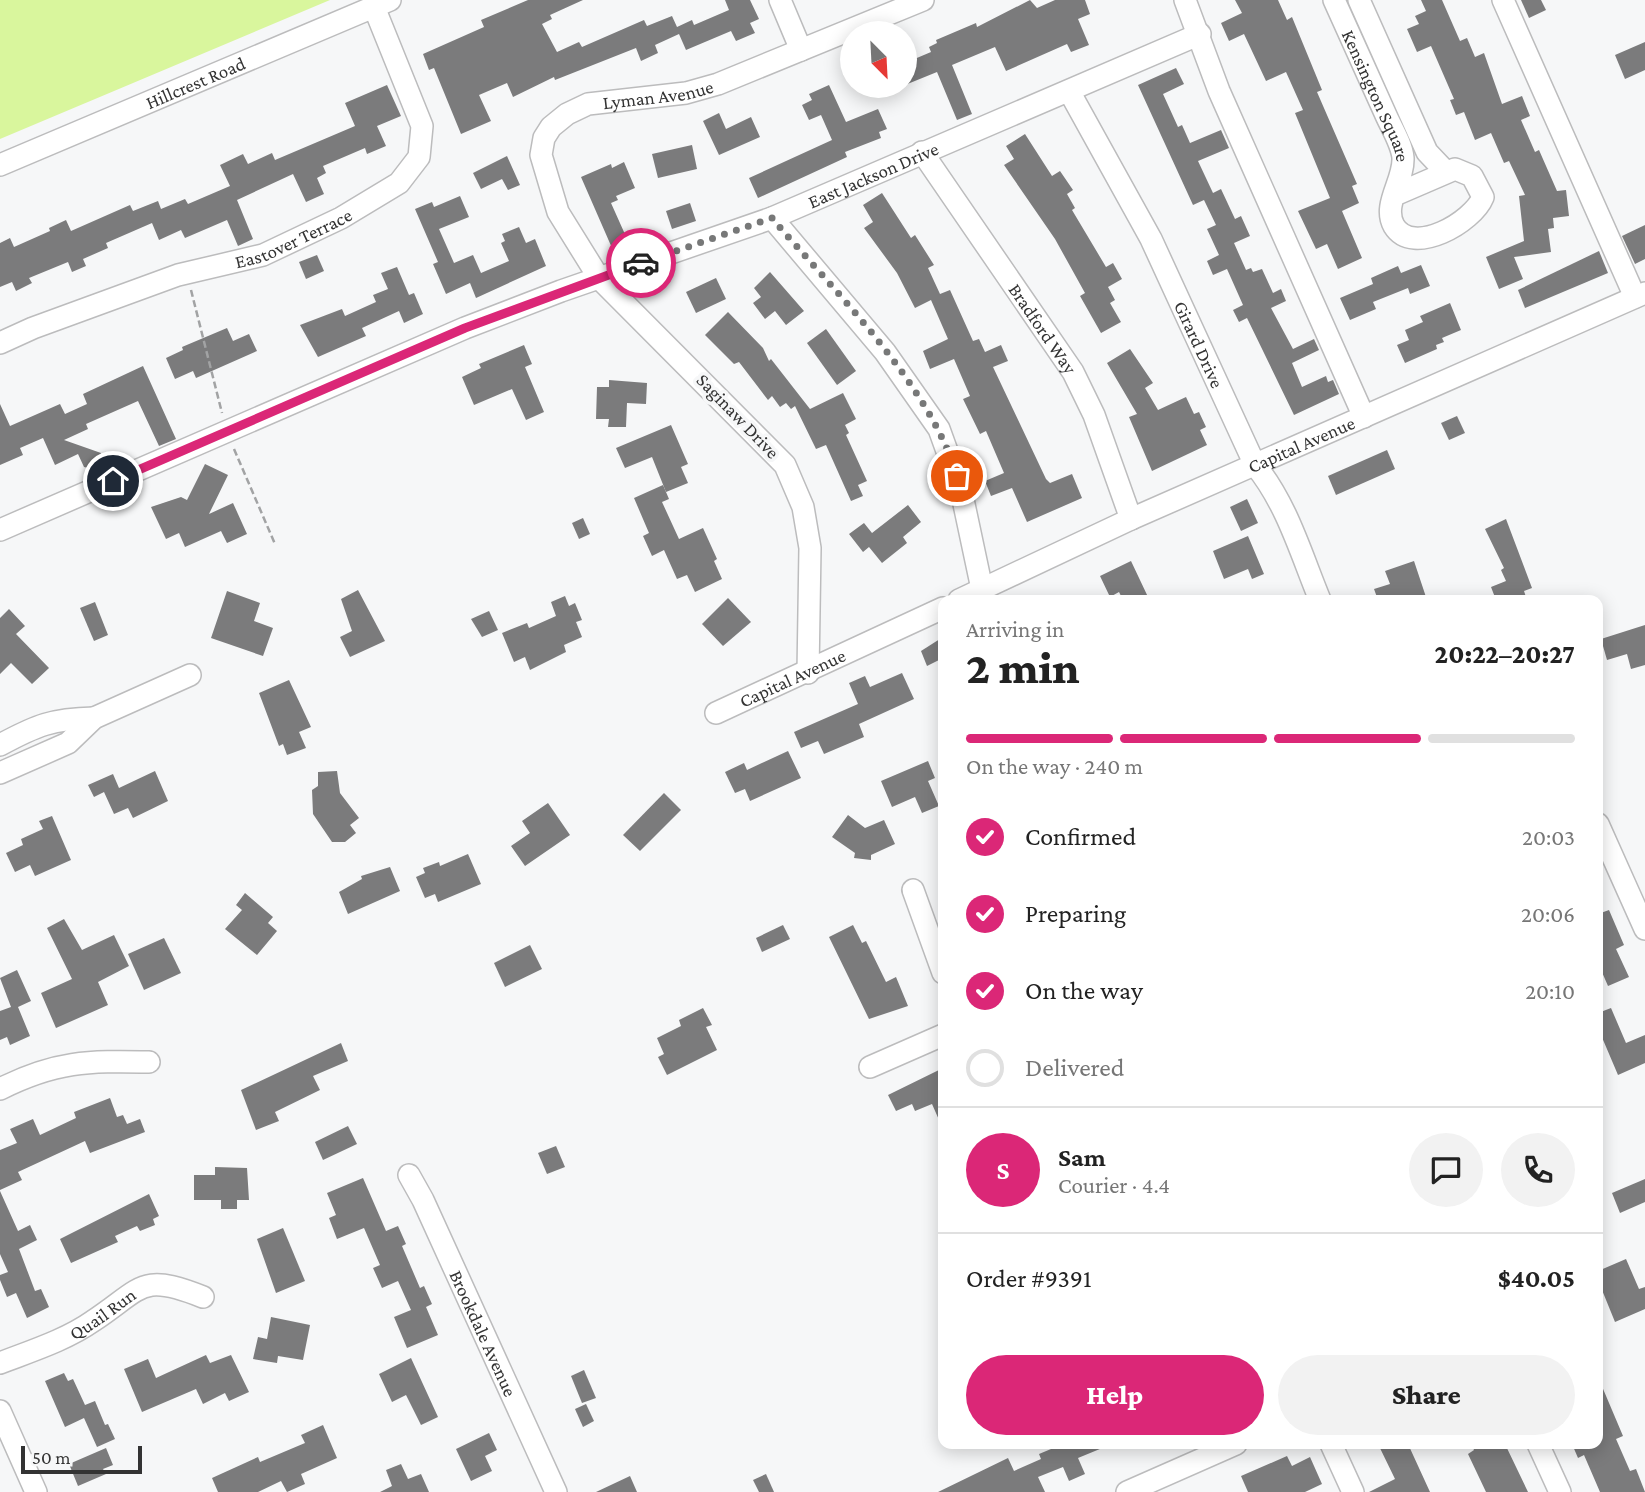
<!DOCTYPE html>
<meta charset="utf-8">
<style>
:root{--surface:#fff;--page:#f2f2f2;--text:#222;--muted:#767676;--line:#e0e0e0;--accent:#db2777}
body{margin:0;font-family:"Crimson Pro",serif;background:var(--page);color:var(--text);height:100vh;display:flex;flex-direction:column;font-size:26px;white-space:nowrap}
*{box-sizing:border-box;margin:0}
p{font-size:23px;color:var(--muted)}
.icon{flex:none;width:38px;height:38px;fill:none;stroke:currentColor;stroke-width:2;stroke-linecap:round;stroke-linejoin:round}
.map{position:relative;flex:1;overflow:hidden}
.details{position:absolute;left:938px;top:595px;width:665px;height:854px;display:flex;flex-direction:column;background:var(--surface);border-radius:14px;box-shadow:0 4px 18px #0003}
.details>*{flex:none}
.needle{width:46px;rotate:156deg}
.controls{position:absolute;left:840px;top:21px;display:grid;gap:14px}
.controls a{display:grid;place-items:center;width:77px;height:77px;border-radius:50%;background:var(--surface);box-shadow:0 4px 18px #0003;font-size:35px}
.scale{position:absolute;left:21px;bottom:18px;width:121px;box-sizing:border-box;padding-left:7px;border:4px solid #333;border-top:0;font-size:19px;line-height:24px;white-space:nowrap;color:#333;-webkit-text-stroke:5px #f6f7f8;paint-order:stroke}
.pin{position:absolute;display:grid;place-items:center;width:60px;height:60px;color:#fff;margin:-30px;border:4px solid #fff;border-radius:50%;box-shadow:0 2px 7px #0007}
.courier{position:absolute;display:grid;place-items:center;width:70px;height:70px;margin:-35px;border:5px solid #db2777;border-radius:50%;background:#fff;color:#222;box-shadow:0 2px 9px #0007}
.head em{font-style:normal;font-weight:800}
.head div{display:flex;flex-direction:column-reverse}
.head{display:flex;align-items:center;justify-content:space-between;height:119px;padding:0 28px}
h1{font-size:46px;font-weight:800;line-height:52px}
.bar{display:grid;grid-template-columns:repeat(4,1fr);gap:10px 7px;align-content:center;height:84px;padding:0 28px}
.bar i{height:9px;border-radius:5px;background:var(--line)}
.bar .active{background:var(--accent)}
.bar p{grid-column:span 4}
.line{display:flex;align-items:center;gap:18px;padding:0 28px;border-top:2px solid var(--line)}
.line div{flex:1}
.round{display:grid;place-items:center;flex:none;width:74px;height:74px;border-radius:37px;background:var(--page)}
ol{padding:0 28px;list-style:none}
li{display:flex;align-items:center;gap:21px;height:77px}
li p{margin-inline-start:auto}
li .icon{padding:7px;border-radius:50%;background:var(--accent);color:#fff;stroke-width:4}
li:last-child{color:var(--muted)}
li i{width:38px;height:38px;border:4px solid var(--line);border-radius:50%}
.action{display:flex;gap:14px;margin-top:auto;padding:14px 28px}
.action a{flex:1;height:80px;border-radius:42px;background:var(--accent);color:#fff;font-size:28px;font-weight:800;line-height:80px;text-align:center}
.action a+a{background:var(--page);color:var(--text)}
.map>svg:first-child{display:block}
.green{fill:#d9f69d}
.building{fill:#7b7b7c}
.lines{fill:none;stroke-linecap:round;stroke-linejoin:round}
.minor-casing{stroke:#bcbcbd;stroke-width:24}
.path{stroke:#a2a3a4;stroke-width:2.5;stroke-dasharray:7 3.5;stroke-linecap:butt}
.minor{stroke:#fff;stroke-width:21}
.done{stroke:#777878;stroke-width:7;stroke-dasharray:0 12.6}
.route{stroke:#db2777;stroke-width:9}
.labels{text-anchor:middle;dominant-baseline:central;stroke-width:7;stroke-linejoin:round;paint-order:stroke}
.street-label{font-size:19px;fill:#333;stroke:#f6f7f8}
</style>
<div class="map">
<svg width="1645" height="1492" viewBox="0 0 1645 1492">
<rect width="100%" height="100%" fill="#f6f7f8"/>
<polygon class="green" points="0,0 330,0 0,139"/>
<g class="building">
<polygon points="528,0 583,0 550,15 552,19 542,24 557,52 579,42 582,47 644,20 647,26 672,16 677,27 692,20 694,25 729,10 725,0 750,0 759,19 750,23 755,33 736,41 731,31 686,50 679,34 655,45 658,53 641,61 636,48 555,80 554,77 513,97 507,83 479,95 491,121 461,134 434,68 429,70 423,54 484,27 481,20"/>
<polygon points="1030,0 1037,8 1055,0 1085,0 1090,14 1078,19 1089,45 1071,52 1067,44 1006,71 995,47 952,65 972,114 957,120 937,72 905,85 905,63 931,52 929,47 937,43 936,40 976,23 977,27"/>
<polygon points="1235,0 1278,0 1287,20 1292,17 1322,90 1317,92 1357,184 1352,186 1359,203 1342,211 1362,258 1338,269 1327,244 1316,249 1298,211 1330,198 1295,113 1303,110 1286,72 1266,81 1244,34 1229,41 1221,23 1242,13"/>
<polygon points="1421,0 1442,0 1460,41 1467,38 1475,57 1484,53 1502,104 1522,96 1530,116 1521,120 1535,152 1539,150 1557,191 1566,190 1569,216 1553,218 1554,228 1548,229 1551,252 1514,257 1523,279 1499,289 1486,257 1524,241 1519,196 1525,195 1509,161 1504,163 1491,133 1475,140 1464,112 1456,115 1450,100 1454,99 1431,46 1417,52 1407,29 1419,24 1415,16 1426,11"/>
<polygon points="1521,0 1541,0 1546,10 1529,18"/>
<polygon points="1645,42 1645,70 1625,79 1615,55"/>
<polygon points="1176,68 1184,84 1163,94 1178,127 1182,125 1190,143 1221,130 1229,148 1198,161 1213,193 1221,189 1235,219 1241,216 1250,236 1234,243 1246,270 1251,268 1253,272 1262,269 1273,293 1281,289 1286,301 1271,308 1293,349 1314,339 1319,350 1292,363 1302,387 1326,376 1328,382 1333,380 1339,394 1294,415 1247,318 1239,322 1233,310 1243,305 1227,269 1213,275 1207,261 1219,255 1207,229 1216,225 1204,200 1193,205 1138,85"/>
<polygon points="387,85 401,116 377,126 386,146 367,154 365,148 323,166 326,173 317,178 324,194 306,202 293,174 237,200 253,239 238,246 227,220 185,238 181,230 159,240 152,223 106,243 108,248 83,259 86,266 72,272 68,262 29,278 32,283 16,291 12,282 0,287 0,243 10,238 14,247 50,231 49,228 66,220 71,231 130,205 133,211 158,201 161,209 185,199 188,204 230,186 220,165 243,154 248,164 272,153 275,160 355,126 345,103"/>
<polygon points="829,85 846,122 878,109 887,129 879,132 881,138 845,152 847,157 758,198 749,178 832,140 821,115 809,120 802,105 812,100 809,94"/>
<polygon points="719,113 726,129 751,117 760,137 719,155 703,121"/>
<polygon points="1025,134 1052,176 1060,171 1073,190 1067,194 1075,208 1072,210 1106,267 1113,263 1122,279 1108,287 1115,300 1110,303 1121,322 1101,333 1080,296 1085,293 1055,239 1004,165 1014,159 1006,146"/>
<polygon points="692,145 697,169 658,178 652,154"/>
<polygon points="507,156 520,185 508,190 502,179 481,189 473,173"/>
<polygon points="624,162 635,188 616,196 618,200 611,203 628,241 612,248 581,177 611,164 612,168"/>
<polygon points="882,193 911,238 915,235 934,265 928,268 940,294 950,290 973,341 979,339 985,352 1001,345 1008,361 993,367 1046,479 1050,483 1072,474 1082,498 1027,522 1012,488 991,496 985,481 1004,473 986,431 980,434 963,399 970,396 954,359 930,369 923,351 948,339 931,300 915,308 897,273 864,228 873,222 863,205"/>
<polygon points="460,196 469,217 439,229 454,263 473,255 481,273 509,261 501,243 505,241 502,234 519,227 526,243 535,239 546,266 476,298 470,283 446,294 433,264 438,262 415,209 432,202 434,207"/>
<polygon points="690,203 696,221 672,229 666,211"/>
<polygon points="1645,225 1645,259 1635,264 1622,236"/>
<polygon points="1599,251 1608,273 1525,308 1518,290"/>
<polygon points="317,255 324,271 306,279 299,262"/>
<polygon points="1421,265 1430,286 1410,294 1408,288 1373,302 1376,309 1350,320 1340,298 1373,284 1371,278 1398,266 1401,273"/>
<polygon points="397,267 409,295 414,293 423,314 404,323 399,311 362,328 366,336 318,357 300,325 342,309 345,316 376,302 373,295 388,289 381,273"/>
<polygon points="770,272 804,311 786,325 775,311 765,319 753,303 761,297 754,288"/>
<polygon points="716,278 726,299 696,313 686,292"/>
<polygon points="1450,303 1461,330 1442,338 1444,342 1436,345 1437,349 1405,363 1397,345 1409,340 1405,330 1423,322 1420,316"/>
<polygon points="728,312 763,348 769,361 771,359 810,409 843,393 856,419 845,425 849,433 846,435 867,481 858,485 863,496 851,501 826,445 816,449 795,406 791,409 786,403 780,407 772,396 768,400 739,362 734,364 705,335"/>
<polygon points="227,328 233,341 249,334 257,351 196,378 193,371 175,379 166,358 183,350 182,347"/>
<polygon points="826,329 856,371 837,385 807,343"/>
<polygon points="524,345 532,364 525,367 544,412 526,420 512,389 474,405 462,377 481,368 479,364"/>
<polygon points="1130,349 1153,383 1145,388 1158,410 1186,397 1194,414 1199,412 1206,427 1200,430 1207,445 1152,471 1129,417 1137,414 1107,363"/>
<polygon points="143,366 176,439 159,446 138,401 86,424 88,429 64,440 101,453 103,463 97,470 84,467 78,454 55,465 43,438 20,448 23,455 0,465 0,404 10,426 60,404 65,414 87,404 83,394"/>
<polygon points="609,380 647,383 646,404 627,403 626,427 608,427 609,419 596,419 597,387 609,387"/>
<polygon points="1457,416 1465,433 1449,440 1441,423"/>
<polygon points="671,425 688,464 681,467 688,483 666,492 652,457 625,468 616,448"/>
<polygon points="1387,450 1395,469 1336,495 1328,476"/>
<polygon points="205,464 228,475 209,514 233,503 247,534 227,543 221,531 185,547 179,533 166,539 151,507 181,497 187,500"/>
<polygon points="663,485 669,499 662,502 679,539 703,528 717,559 714,561 722,579 695,592 687,575 677,579 664,550 652,556 643,536 649,533 634,498"/>
<polygon points="1247,499 1258,523 1241,531 1230,507"/>
<polygon points="908,505 921,522 903,537 907,543 882,563 869,547 863,552 849,534 864,523 872,533"/>
<polygon points="583,518 590,534 579,539 572,523"/>
<polygon points="1506,519 1532,588 1524,591 1527,600 1496,600 1491,587 1506,581 1501,570 1504,568 1485,529"/>
<polygon points="1248,536 1264,574 1252,579 1248,569 1224,579 1213,551"/>
<polygon points="1131,561 1148,597 1123,600 1119,592 1110,597 1100,576"/>
<polygon points="1414,561 1427,600 1378,600 1374,589 1390,584 1385,571"/>
<polygon points="358,590 385,641 350,657 340,637 352,631 341,599"/>
<polygon points="227,591 260,603 254,621 273,628 263,656 211,638"/>
<polygon points="565,596 569,606 575,603 582,620 576,622 582,637 564,645 566,652 530,670 525,657 514,662 502,633 527,623 529,628 556,616 551,602"/>
<polygon points="728,598 751,622 723,646 702,624"/>
<polygon points="95,602 108,635 94,641 80,608"/>
<polygon points="9,609 25,626 16,634 49,668 32,684 11,663 0,674 0,618"/>
<polygon points="489,611 498,630 482,637 471,619"/>
<polygon points="1645,625 1645,665 1631,669 1627,654 1607,660 1601,639"/>
<polygon points="943,637 943,658 927,666 921,651"/>
<polygon points="902,673 914,699 859,724 864,737 824,754 818,741 801,748 794,732 858,704 849,683 865,676 870,687"/>
<polygon points="289,680 311,727 299,732 306,748 287,755 283,744 279,746 259,693"/>
<polygon points="788,751 801,778 750,801 745,789 735,793 725,772 744,763 747,770"/>
<polygon points="928,761 935,778 928,781 939,806 922,813 915,797 892,807 881,781"/>
<polygon points="155,771 168,801 133,818 128,808 114,814 104,792 94,797 88,785 113,774 119,788"/>
<polygon points="337,771 340,793 359,818 350,825 356,833 345,842 332,842 313,814 312,790 318,786 318,772"/>
<polygon points="664,793 681,810 640,851 623,835"/>
<polygon points="548,803 570,835 525,866 511,846 530,833 522,821"/>
<polygon points="848,815 865,828 884,820 895,844 871,855 871,860 854,858 855,853 832,837"/>
<polygon points="52,816 71,860 35,876 30,865 15,872 6,853 23,845 21,839 43,829 39,821"/>
<polygon points="468,854 481,884 438,902 435,894 425,898 416,877 425,873 423,868 439,862 440,866"/>
<polygon points="390,867 400,891 348,914 339,892 362,879 361,876"/>
<polygon points="245,893 273,917 268,923 277,931 257,955 225,929 242,910 236,905"/>
<polygon points="1609,910 1624,945 1616,949 1629,977 1608,986 1598,963 1598,914"/>
<polygon points="64,919 82,950 114,935 129,966 98,982 108,1005 56,1028 41,993 72,979 47,928"/>
<polygon points="783,925 790,939 762,952 756,938"/>
<polygon points="853,925 862,943 866,941 886,982 896,977 908,1006 869,1019 829,937"/>
<polygon points="164,938 181,973 144,990 128,954"/>
<polygon points="530,945 542,969 505,987 494,963"/>
<polygon points="17,970 31,1001 18,1007 30,1036 10,1045 7,1037 0,1040 0,1011 11,1007 0,978"/>
<polygon points="703,1008 712,1025 706,1027 717,1050 667,1075 658,1057 664,1054 657,1038 681,1026 679,1020"/>
<polygon points="1611,1008 1626,1043 1645,1035 1645,1063 1618,1075 1598,1028 1598,1013"/>
<polygon points="341,1043 348,1061 313,1076 320,1090 275,1112 279,1121 256,1130 241,1090"/>
<polygon points="943,1068 943,1129 932,1104 915,1111 912,1104 896,1111 888,1095"/>
<polygon points="110,1098 117,1117 123,1115 127,1124 140,1119 145,1132 90,1153 85,1141 18,1172 22,1180 0,1190 0,1150 17,1143 10,1129 33,1119 40,1135 76,1118 74,1112"/>
<polygon points="348,1126 357,1144 323,1160 315,1142"/>
<polygon points="556,1146 565,1167 547,1174 538,1153"/>
<polygon points="215,1167 247,1168 249,1200 237,1200 237,1209 221,1209 221,1200 194,1200 194,1175 215,1175"/>
<polygon points="363,1178 386,1231 398,1226 406,1244 402,1246 420,1288 424,1286 432,1304 426,1307 438,1335 407,1348 394,1317 411,1310 398,1281 382,1288 373,1268 380,1265 364,1228 337,1239 329,1218 336,1215 327,1193"/>
<polygon points="1645,1179 1645,1202 1620,1213 1612,1193"/>
<polygon points="0,1191 18,1231 30,1225 37,1240 19,1249 35,1291 41,1289 49,1307 27,1318 16,1293 7,1297 0,1280 0,1275 8,1272 0,1254"/>
<polygon points="149,1194 159,1216 153,1219 155,1225 140,1231 137,1226 115,1236 118,1242 71,1263 60,1239"/>
<polygon points="283,1228 305,1281 276,1293 257,1239"/>
<polygon points="1626,1259 1639,1289 1645,1287 1645,1309 1615,1322 1602,1290 1598,1292 1598,1271"/>
<polygon points="271,1317 310,1325 303,1360 278,1356 277,1363 253,1359 258,1337 267,1339"/>
<polygon points="206,1355 210,1363 231,1355 249,1392 229,1401 225,1393 203,1404 196,1389 142,1412 124,1369 148,1359 156,1378"/>
<polygon points="411,1358 438,1417 421,1425 406,1395 392,1402 379,1374"/>
<polygon points="584,1370 596,1398 582,1403 571,1376"/>
<polygon points="64,1373 68,1381 73,1379 85,1405 95,1401 105,1425 108,1424 115,1439 97,1447 84,1418 65,1427 45,1381"/>
<polygon points="1598,1377 1623,1436 1616,1439 1630,1471 1636,1469 1645,1492 1600,1492 1584,1455 1578,1458 1572,1444 1598,1444"/>
<polygon points="586,1404 594,1421 583,1427 575,1409"/>
<polygon points="323,1425 337,1458 301,1474 305,1484 287,1492 281,1481 258,1492 218,1492 212,1478 258,1457 260,1462 305,1443 301,1435"/>
<polygon points="489,1433 497,1450 485,1456 492,1471 471,1481 456,1449"/>
<polygon points="1048,1444 1112,1444 1078,1458 1085,1474 1069,1481 1063,1467 1038,1477 1045,1492 938,1492 1008,1458 1014,1471 1041,1459 1039,1454 1051,1449"/>
<polygon points="1378,1444 1408,1444 1430,1492 1369,1492 1395,1479"/>
<polygon points="1471,1444 1505,1444 1528,1492 1486,1492 1468,1454 1474,1450"/>
<polygon points="106,1448 113,1465 103,1469 106,1474 78,1486 69,1464"/>
<polygon points="1287,1456 1292,1466 1310,1457 1322,1484 1305,1492 1248,1492 1241,1476"/>
<polygon points="401,1464 408,1479 421,1474 429,1492 380,1492 392,1486 386,1470"/>
<polygon points="766,1474 774,1492 759,1492 753,1480"/>
<polygon points="630,1476 637,1492 596,1492"/>
</g>
<g class="lines">
<defs>
<g id="minor">
<polyline points="780,0 801,50"/>
<polyline points="1185,0 1219,91 1364,417"/>
<path id="s1" d="M1334 0C1351 38 1368 76 1385 113 1391 127 1402 144 1403 158 1404 181 1382 205 1394 226 1413 257 1473 222 1483 197L1472 176 1455 169 1397 194"/>
<polyline points="1359,0 1427,152 1445,171"/>
<polyline points="1503,0 1635,297"/>
<path id="s2" d="M1069 91 1151 239 1255 465C1287 504 1301 554 1320 600"/>
<path id="s3" d="M922 152 1073 372 1094 415 1131 519"/>
<path id="s4" d="M0 165 390 0"/>
<polyline points="772,218 885,352 939,429 961,490 982,589"/>
<path id="s5" d="M0 343 33 328 178 275 263 255 341 218 399 183 419 157 422 126 374 7"/>
<path id="s6" d="M0 530 465 328 561 291 772 218 1200 34"/>
<path id="s7" d="M959 600 1131 519 1645 293"/>
<path id="s8" d="M808 673 810 548 803 507 785 465 599 278 558 212 541 155 544 138 551 127 567 114 588 104 686 93 718 84 923 0"/>
<path id="s9" d="M716 713 943 608"/>
<path d="M0 745C37 725 52 719 94 718"/>
<polyline points="0,773 68,743 94,718 190,675"/>
<polyline points="1598,824 1645,929"/>
<polyline points="913,890 943,973"/>
<polyline points="870,1067 943,1035"/>
<path d="M0 1089C56 1061 87 1061 149 1062"/>
<path id="s10" d="M409 1175 423 1200 556 1492"/>
<path id="s11" d="M0 1363C31 1351 66 1340 93 1321 143 1288 140 1272 203 1297"/>
<polyline points="0,1411 36,1492"/>
<polyline points="1331,1444 1353,1492"/>
<polyline points="1538,1444 1560,1492"/>
<polyline points="1127,1492 1236,1444"/>
</g>
</defs>
<use href="#minor" class="minor-casing"/>
<g class="path">
<polyline points="191,290 222,413"/>
<polyline points="234,449 275,544"/>
</g>
<use href="#minor" class="minor"/>
</g>
<g class="lines">
<path class="done" d="M641 263 772 218C834 291 929 383 957 476"/>
<polyline class="route" points="113,481 465,328 641,263"/>
</g>
<g class="labels">
<g class="street-label">
<text stroke="none"><textPath href="#s4" startOffset="212">Hillcrest Road</textPath></text>
<text stroke="none"><textPath href="#s8" startOffset="758">Lyman Avenue</textPath></text>
<text stroke="none"><textPath href="#s1" startOffset="105">Kensington Square</textPath></text>
<text stroke="none"><textPath href="#s6" startOffset="943">East Jackson Drive</textPath></text>
<text stroke="none"><textPath href="#s5" startOffset="312">Eastover Terrace</textPath></text>
<text stroke="none"><textPath href="#s3" startOffset="214">Bradford Way</textPath></text>
<text stroke="none"><textPath href="#s2" startOffset="285">Girard Drive</textPath></text>
<text transform="translate(738 416) rotate(46)">Saginaw Drive</text>
<text stroke="none"><textPath href="#s7" startOffset="376">Capital Avenue</textPath></text>
<text stroke="none"><textPath href="#s9" startOffset="84">Capital Avenue</textPath></text>
<text stroke="none"><textPath href="#s11" startOffset="114">Quail Run</textPath></text>
<text stroke="none"><textPath href="#s10" startOffset="175">Brookdale Avenue</textPath></text>
</g>
</g>
</svg>
<div class="controls">
<a><svg class="needle" viewBox="-14 -14 28 28"><path d="M0-13l5 13h-10z" fill="#e53935"/><path d="M0 13l5-13h-10z" fill="#767676"/></svg></a>
</div>
<div class="scale">50 m</div>
<div class="pin" style="left:957px;top:476px;background:#ea580c"><svg class="icon" aria-label="bag" viewBox="0 0 24 24"><path d="M5 8h14l-1 12H6zM9 8a3 3 0 0 1 6 0"/></svg></div>
<div class="pin" style="left:113px;top:481px;background:#1f2937"><svg class="icon" aria-label="home" viewBox="0 0 24 24"><path d="M3 11l9-7 9 7M6 9v11h12V9"/></svg></div>
<div class="courier" style="left:641px;top:263px"><svg class="icon" aria-label="car" viewBox="0 0 24 24"><path d="M5 17H2v-5l4-1 3-4h7l3 4 3 1v5h-3M9 17h6M6 11h13"/><circle cx="7" cy="17" r="2"/><circle cx="17" cy="17" r="2"/></svg></div>
<section class="details">
<div class="head"><div><h1>2 min</h1><p>Arriving in</p></div><em>20:22–20:27</em></div>
<div class="bar"><i class="active"></i><i class="active"></i><i class="active"></i><i></i><p>On the way · 240 m</p></div>
<ol>
<li><svg class="icon" aria-label="check" viewBox="0 0 24 24"><path d="M5 12l5 5 9-10"/></svg>Confirmed<p>20:03</p></li>
<li><svg class="icon" aria-label="check" viewBox="0 0 24 24"><path d="M5 12l5 5 9-10"/></svg>Preparing<p>20:06</p></li>
<li><svg class="icon" aria-label="check" viewBox="0 0 24 24"><path d="M5 12l5 5 9-10"/></svg>On the way<p>20:10</p></li>
<li><i></i>Delivered</li>
</ol>
<div class="line" style="height:126px"><b class="round" style="background:var(--accent);color:#fff">S</b><div><b>Sam</b><p>Courier · 4.4</p></div><a class="round"><svg class="icon" aria-label="chat" viewBox="0 0 24 24"><path d="M4 5h16v11H9l-5 4z"/></svg></a><a class="round"><svg class="icon" aria-label="phone" viewBox="0 0 24 24"><path d="M5 4h4l2 5-3 2q2 4 5 5l2-3 5 2v4C11 20 4 13 5 4z"/></svg></a></div>
<div class="line" style="height:91px"><div>Order #9391</div><b>$40.05</b></div>
<div class="action"><a>Help</a><a>Share</a></div>
</section>
</div>
